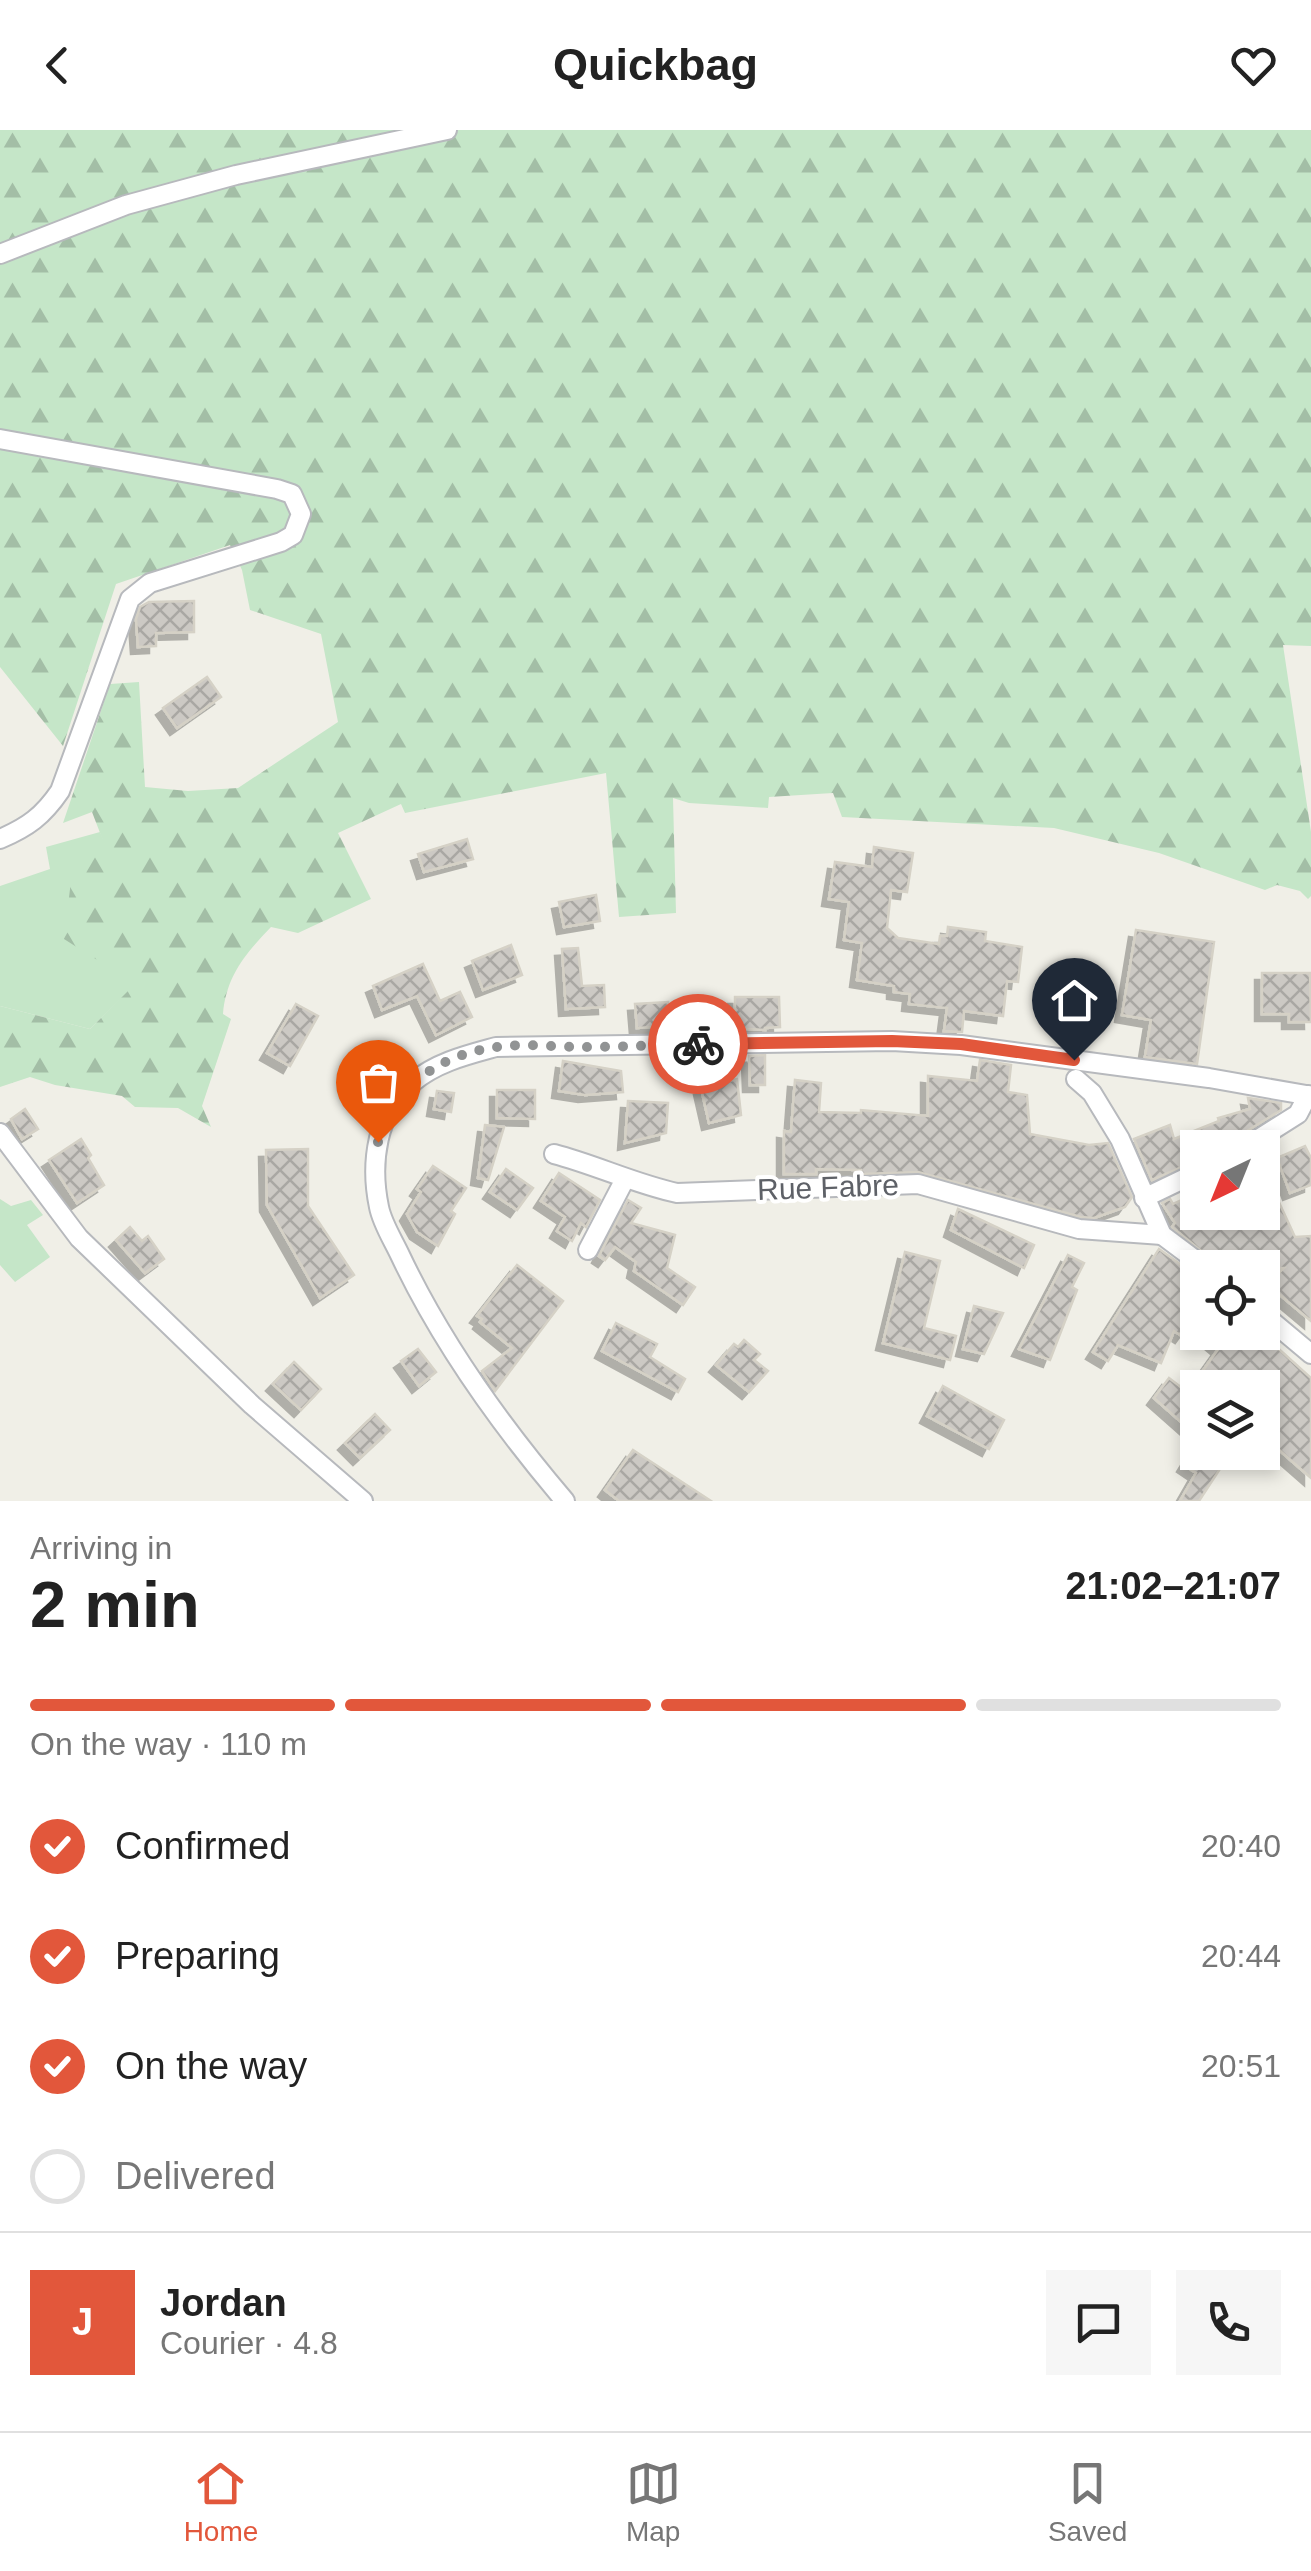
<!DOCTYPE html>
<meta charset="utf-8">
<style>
:root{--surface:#fff;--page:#f6f6f6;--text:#222;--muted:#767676;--line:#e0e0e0;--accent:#e2573b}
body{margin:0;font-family:Arial,sans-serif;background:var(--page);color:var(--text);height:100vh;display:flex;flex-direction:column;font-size:38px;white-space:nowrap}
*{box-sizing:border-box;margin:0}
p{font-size:32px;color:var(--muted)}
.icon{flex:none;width:55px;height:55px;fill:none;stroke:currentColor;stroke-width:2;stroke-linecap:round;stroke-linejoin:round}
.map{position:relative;height:1371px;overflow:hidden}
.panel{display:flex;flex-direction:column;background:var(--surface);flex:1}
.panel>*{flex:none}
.needle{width:65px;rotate:223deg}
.fabs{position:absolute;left:1180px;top:1000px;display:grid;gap:20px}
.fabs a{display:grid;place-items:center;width:100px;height:100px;border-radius:0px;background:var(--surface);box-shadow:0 5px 15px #0003;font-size:50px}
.pin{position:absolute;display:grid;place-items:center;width:85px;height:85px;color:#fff;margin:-102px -42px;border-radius:50% 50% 50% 0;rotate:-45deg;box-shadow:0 0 10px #0007}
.pin .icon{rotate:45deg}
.courier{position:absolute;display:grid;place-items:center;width:100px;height:100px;margin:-50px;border:8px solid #e2573b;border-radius:50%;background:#fff;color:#222;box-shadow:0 2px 12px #0007}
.headline em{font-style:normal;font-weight:800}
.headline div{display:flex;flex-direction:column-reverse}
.headline{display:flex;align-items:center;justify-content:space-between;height:170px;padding:0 30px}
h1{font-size:65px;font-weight:800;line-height:75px}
.bar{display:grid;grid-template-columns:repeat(4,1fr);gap:15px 10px;align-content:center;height:120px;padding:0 30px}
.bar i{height:12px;border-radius:8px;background:var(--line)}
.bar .current{background:var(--accent)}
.bar p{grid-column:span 4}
.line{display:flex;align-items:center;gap:25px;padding:0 30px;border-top:2px solid var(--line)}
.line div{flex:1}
.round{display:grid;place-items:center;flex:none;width:105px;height:105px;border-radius:0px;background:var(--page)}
ol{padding:0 30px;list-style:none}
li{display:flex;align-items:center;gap:30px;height:110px}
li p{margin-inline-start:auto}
li .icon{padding:10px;border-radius:50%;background:var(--accent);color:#fff;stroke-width:4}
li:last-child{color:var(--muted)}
li i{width:55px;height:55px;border:5px solid var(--line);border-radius:50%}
header{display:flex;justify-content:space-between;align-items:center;height:130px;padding:0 30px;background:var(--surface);font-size:45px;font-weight:800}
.tabs{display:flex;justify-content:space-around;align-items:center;height:140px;border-top:2px solid var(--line);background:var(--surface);font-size:28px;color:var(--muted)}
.tabs a{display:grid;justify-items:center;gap:5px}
.tabs .current{color:var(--accent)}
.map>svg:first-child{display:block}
.grass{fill:#c5e6c8}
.forest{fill:url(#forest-firs)}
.building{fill:url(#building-cross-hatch);stroke:#d5d1c6;stroke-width:2.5;filter:url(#shadow)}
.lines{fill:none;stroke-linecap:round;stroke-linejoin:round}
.street-casing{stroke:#b7b9bd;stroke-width:22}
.street{stroke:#fff;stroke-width:18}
.done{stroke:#919394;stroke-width:10;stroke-dasharray:0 18}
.route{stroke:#e2573b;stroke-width:12}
.labels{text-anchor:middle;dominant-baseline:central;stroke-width:8;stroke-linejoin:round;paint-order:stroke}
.street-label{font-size:30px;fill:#5e6167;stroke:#fff}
</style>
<header><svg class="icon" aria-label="back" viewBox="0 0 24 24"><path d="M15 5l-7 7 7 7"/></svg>Quickbag<svg class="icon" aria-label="heart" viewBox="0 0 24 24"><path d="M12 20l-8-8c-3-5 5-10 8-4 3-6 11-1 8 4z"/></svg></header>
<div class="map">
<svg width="1311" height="1371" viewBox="0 0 1311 1371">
<defs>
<pattern id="forest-firs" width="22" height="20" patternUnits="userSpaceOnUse" patternTransform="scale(2.5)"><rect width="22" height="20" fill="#c5e6c8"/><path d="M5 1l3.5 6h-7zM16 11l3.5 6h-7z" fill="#a3bea6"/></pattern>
<pattern id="building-cross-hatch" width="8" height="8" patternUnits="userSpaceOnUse" patternTransform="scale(2.5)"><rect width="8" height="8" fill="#ccc9c4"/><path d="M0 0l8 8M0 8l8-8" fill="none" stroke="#a9a7a3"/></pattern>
<filter id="shadow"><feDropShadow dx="-7" dy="7" stdDeviation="0" flood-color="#0004"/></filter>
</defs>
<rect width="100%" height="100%" fill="#f0efe7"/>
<g class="grass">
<polygon points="100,702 108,721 136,854 90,899 0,876 0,756 50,739 46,717"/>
<polygon points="0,1069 11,1076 31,1070 43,1085 27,1095 50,1127 15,1152 0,1135"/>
</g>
<path class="forest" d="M0 0H1311V516L1283 515 1311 702V766L1308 769 1300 761 1277 755 1265 760 1159 723 1054 698 842 687 833 663 769 667 768 678 689 673 673 668 676 783 619 787 606 643 405 683 401 674 338 703 371 769 298 803 271 797C246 823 226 846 223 884L231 889 202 976 211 997 178 978 135 977 122 966 55 955 30 947 0 957V876L90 899 135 854 64 809 73 734 107 721 92 682 63 693 110 554 139 552 145 657 188 661 238 658 338 592 321 504 250 480 242 440 230 415 116 454 63 616 0 537Z"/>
<g class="building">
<polygon points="194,471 194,502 156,503 156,516 138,517 136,489 140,477 149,472"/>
<polygon points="207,547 221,567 177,598 163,578"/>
<polygon points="467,709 473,729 424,742 418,724"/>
<polygon points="874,717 913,723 907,762 891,760 887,798 898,808 939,814 940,806 947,806 948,797 986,802 985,811 1022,817 1018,852 1007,851 1003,886 964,881 962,902 944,901 947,878 909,874 910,864 894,862 894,856 857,850 862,813 844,810 849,772 829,769 835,732 872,737"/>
<polygon points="596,765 600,791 564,797 559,772"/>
<polygon points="1136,800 1214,812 1197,934 1145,927 1151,890 1122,885"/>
<polygon points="511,815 522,845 483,860 472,831"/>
<polygon points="578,818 582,856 604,855 605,877 566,879 562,819"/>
<polygon points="423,834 440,871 460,862 472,887 436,905 417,866 382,880 373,856"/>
<polygon points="1262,843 1310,843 1311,892 1289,892 1289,884 1262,884"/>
<polygon points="735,867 779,867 780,897 765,898 765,900 732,898 731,881 735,880"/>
<polygon points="668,872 668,896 637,898 635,874"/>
<polygon points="296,874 318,886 290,936 267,923"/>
<polygon points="765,925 765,955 750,955 749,926"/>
<polygon points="980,930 1011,935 1008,962 1027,965 1030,1004 1089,1015 1108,1013 1132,1067 1125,1077 1094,1088 1081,1087 918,1042 861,1044 861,1040 816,1039 816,1044 784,1044 784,1001 791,1002 795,950 821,953 819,982 861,983 861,980 928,986 928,946 977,951"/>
<polygon points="563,931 621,941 623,962 585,965 559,961"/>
<polygon points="737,949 741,985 709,993 701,958"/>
<polygon points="497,960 535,960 535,989 497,988"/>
<polygon points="437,961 454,963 451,982 434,979"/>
<polygon points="1248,968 1281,973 1281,980 1237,1007 1232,1018 1198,1018 1198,1030 1152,1050 1134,1009 1170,995 1174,1009 1219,991 1218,988 1250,979"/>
<polygon points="628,971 668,973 666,1003 625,1013"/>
<polygon points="25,979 38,999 22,1009 11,989"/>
<polygon points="485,995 504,997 488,1050 478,1048"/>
<polygon points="81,1009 91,1025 88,1028 104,1055 77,1073 49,1030"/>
<polygon points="1305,1016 1311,1028 1311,1055 1290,1063 1277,1028"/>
<polygon points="308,1019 308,1076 354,1145 320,1168 267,1075 266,1020"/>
<polygon points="433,1036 466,1058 451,1081 455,1084 438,1116 417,1102 407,1084 421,1062 417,1059"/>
<polygon points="506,1039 533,1058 517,1080 490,1062"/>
<polygon points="559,1043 600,1070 586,1097 581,1093 572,1111 557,1101 565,1087 541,1071"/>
<polygon points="1198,1063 1198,1082 1262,1082 1262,1073 1277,1068 1295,1107 1311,1106 1311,1191 1267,1154 1284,1138 1222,1138 1172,1097 1175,1093 1162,1073 1170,1069 1173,1074"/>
<polygon points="628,1070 641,1078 631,1093 675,1105 667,1138 695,1157 683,1175 634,1141 636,1132 615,1117 605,1130 599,1126"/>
<polygon points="958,1079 1034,1115 1024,1138 951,1100"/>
<polygon points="130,1097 142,1111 148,1106 164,1129 145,1143 116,1110"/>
<polygon points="1159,1119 1198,1147 1198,1201 1190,1195 1182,1206 1174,1201 1161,1233 1118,1215 1108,1231 1093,1222"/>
<polygon points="905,1122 940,1131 924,1198 956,1206 950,1230 883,1213"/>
<polygon points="1068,1125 1084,1133 1072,1157 1077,1160 1050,1230 1019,1219"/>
<polygon points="517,1135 563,1171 495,1261 482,1241 512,1218 480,1192 482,1189 477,1186"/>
<polygon points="974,1176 1003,1183 984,1224 963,1219"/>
<polygon points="616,1193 657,1214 650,1227 685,1249 678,1262 602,1221"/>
<polygon points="1200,1202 1260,1202 1311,1248 1311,1348 1262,1305 1262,1258 1228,1258 1202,1242 1219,1218"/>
<polygon points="744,1210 760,1224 754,1230 768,1241 749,1262 716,1235 734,1214 738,1217"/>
<polygon points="418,1219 436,1242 419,1256 401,1231"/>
<polygon points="294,1232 321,1259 301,1280 273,1254"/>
<polygon points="1169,1248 1198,1270 1198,1307 1154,1268"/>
<polygon points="943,1256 1004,1290 989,1319 927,1286"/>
<polygon points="375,1284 390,1300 360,1328 345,1313"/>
<polygon points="633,1320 711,1371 619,1371 605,1360"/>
<polygon points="1192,1322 1231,1322 1199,1371 1180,1371 1196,1343 1184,1335"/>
</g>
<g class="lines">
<defs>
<g id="street">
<polyline points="0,124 126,75 236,45 447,0"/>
<path d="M0 309 277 359 292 364 301 384 293 405 281 412 150 453 130 469 60 661C43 686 28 697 0 709"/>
<polyline points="1076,949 1092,963 1120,1009 1162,1105 1206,1138"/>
<polyline points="0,1003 79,1108 252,1275 363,1371"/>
<polyline points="1244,1018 1298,984 1308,965"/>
<path d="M554 1024C596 1035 635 1054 677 1063L918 1054 1079 1099 1162 1105"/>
<polyline points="1144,1068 1198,1042"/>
<polyline points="588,1120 625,1049"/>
<polyline points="1262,1183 1311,1224"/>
<path d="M565 1371C502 1297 442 1214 400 1125 393 1110 382 1093 379 1077 370 1034 376 981 413 952 437 932 467 925 496 917L892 911 961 915 1209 948 1311 966"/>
</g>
</defs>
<use href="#street" class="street-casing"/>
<use href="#street" class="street"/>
</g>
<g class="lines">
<path class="done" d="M378 1012C392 957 441 924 497 917 524 913 555 917 582 917 621 917 660 915 698 914"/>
<polyline class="route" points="698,914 892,911 961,914 1074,930"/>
</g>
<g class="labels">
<g class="street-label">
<text transform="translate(828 1057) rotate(-2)">Rue Fabre</text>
</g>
</g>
</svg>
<div class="fabs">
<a><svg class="needle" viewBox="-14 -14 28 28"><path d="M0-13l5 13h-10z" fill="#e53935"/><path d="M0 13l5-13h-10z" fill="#767676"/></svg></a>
<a><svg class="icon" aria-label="locate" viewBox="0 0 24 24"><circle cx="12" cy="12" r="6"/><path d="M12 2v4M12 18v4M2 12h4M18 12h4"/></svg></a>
<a><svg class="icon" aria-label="layers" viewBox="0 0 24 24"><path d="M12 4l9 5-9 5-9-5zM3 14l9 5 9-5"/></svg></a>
</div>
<div class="pin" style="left:378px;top:1012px;background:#ea580c"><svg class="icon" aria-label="bag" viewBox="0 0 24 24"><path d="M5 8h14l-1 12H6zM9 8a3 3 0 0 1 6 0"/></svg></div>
<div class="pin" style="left:1074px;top:930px;background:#1f2937"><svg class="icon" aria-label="home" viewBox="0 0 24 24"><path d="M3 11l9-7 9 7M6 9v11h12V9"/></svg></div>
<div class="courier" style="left:698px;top:914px"><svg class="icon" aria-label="bike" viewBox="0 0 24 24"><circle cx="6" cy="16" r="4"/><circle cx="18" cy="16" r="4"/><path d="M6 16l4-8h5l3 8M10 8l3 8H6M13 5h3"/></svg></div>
</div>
<section class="panel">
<div class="headline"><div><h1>2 min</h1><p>Arriving in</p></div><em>21:02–21:07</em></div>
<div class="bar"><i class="current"></i><i class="current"></i><i class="current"></i><i></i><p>On the way · 110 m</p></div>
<ol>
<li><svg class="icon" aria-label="check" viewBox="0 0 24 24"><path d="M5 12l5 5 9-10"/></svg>Confirmed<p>20:40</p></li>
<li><svg class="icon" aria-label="check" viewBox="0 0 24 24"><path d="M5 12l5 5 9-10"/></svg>Preparing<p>20:44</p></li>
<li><svg class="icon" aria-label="check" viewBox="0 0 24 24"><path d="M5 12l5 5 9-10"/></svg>On the way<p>20:51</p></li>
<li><i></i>Delivered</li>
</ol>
<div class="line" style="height:180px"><b class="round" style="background:var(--accent);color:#fff">J</b><div><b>Jordan</b><p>Courier · 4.8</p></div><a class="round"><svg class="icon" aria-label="chat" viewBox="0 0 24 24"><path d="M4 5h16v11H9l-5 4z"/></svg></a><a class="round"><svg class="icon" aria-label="phone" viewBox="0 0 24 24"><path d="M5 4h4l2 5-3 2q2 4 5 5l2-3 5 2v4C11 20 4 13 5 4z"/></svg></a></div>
</section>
<nav class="tabs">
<a class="current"><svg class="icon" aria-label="home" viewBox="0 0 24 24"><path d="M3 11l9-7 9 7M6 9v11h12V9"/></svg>Home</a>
<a><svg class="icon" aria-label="map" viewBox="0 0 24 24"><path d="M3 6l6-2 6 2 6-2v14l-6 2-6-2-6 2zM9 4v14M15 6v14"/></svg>Map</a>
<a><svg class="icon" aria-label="saved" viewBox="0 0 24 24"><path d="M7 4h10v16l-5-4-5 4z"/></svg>Saved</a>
</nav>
